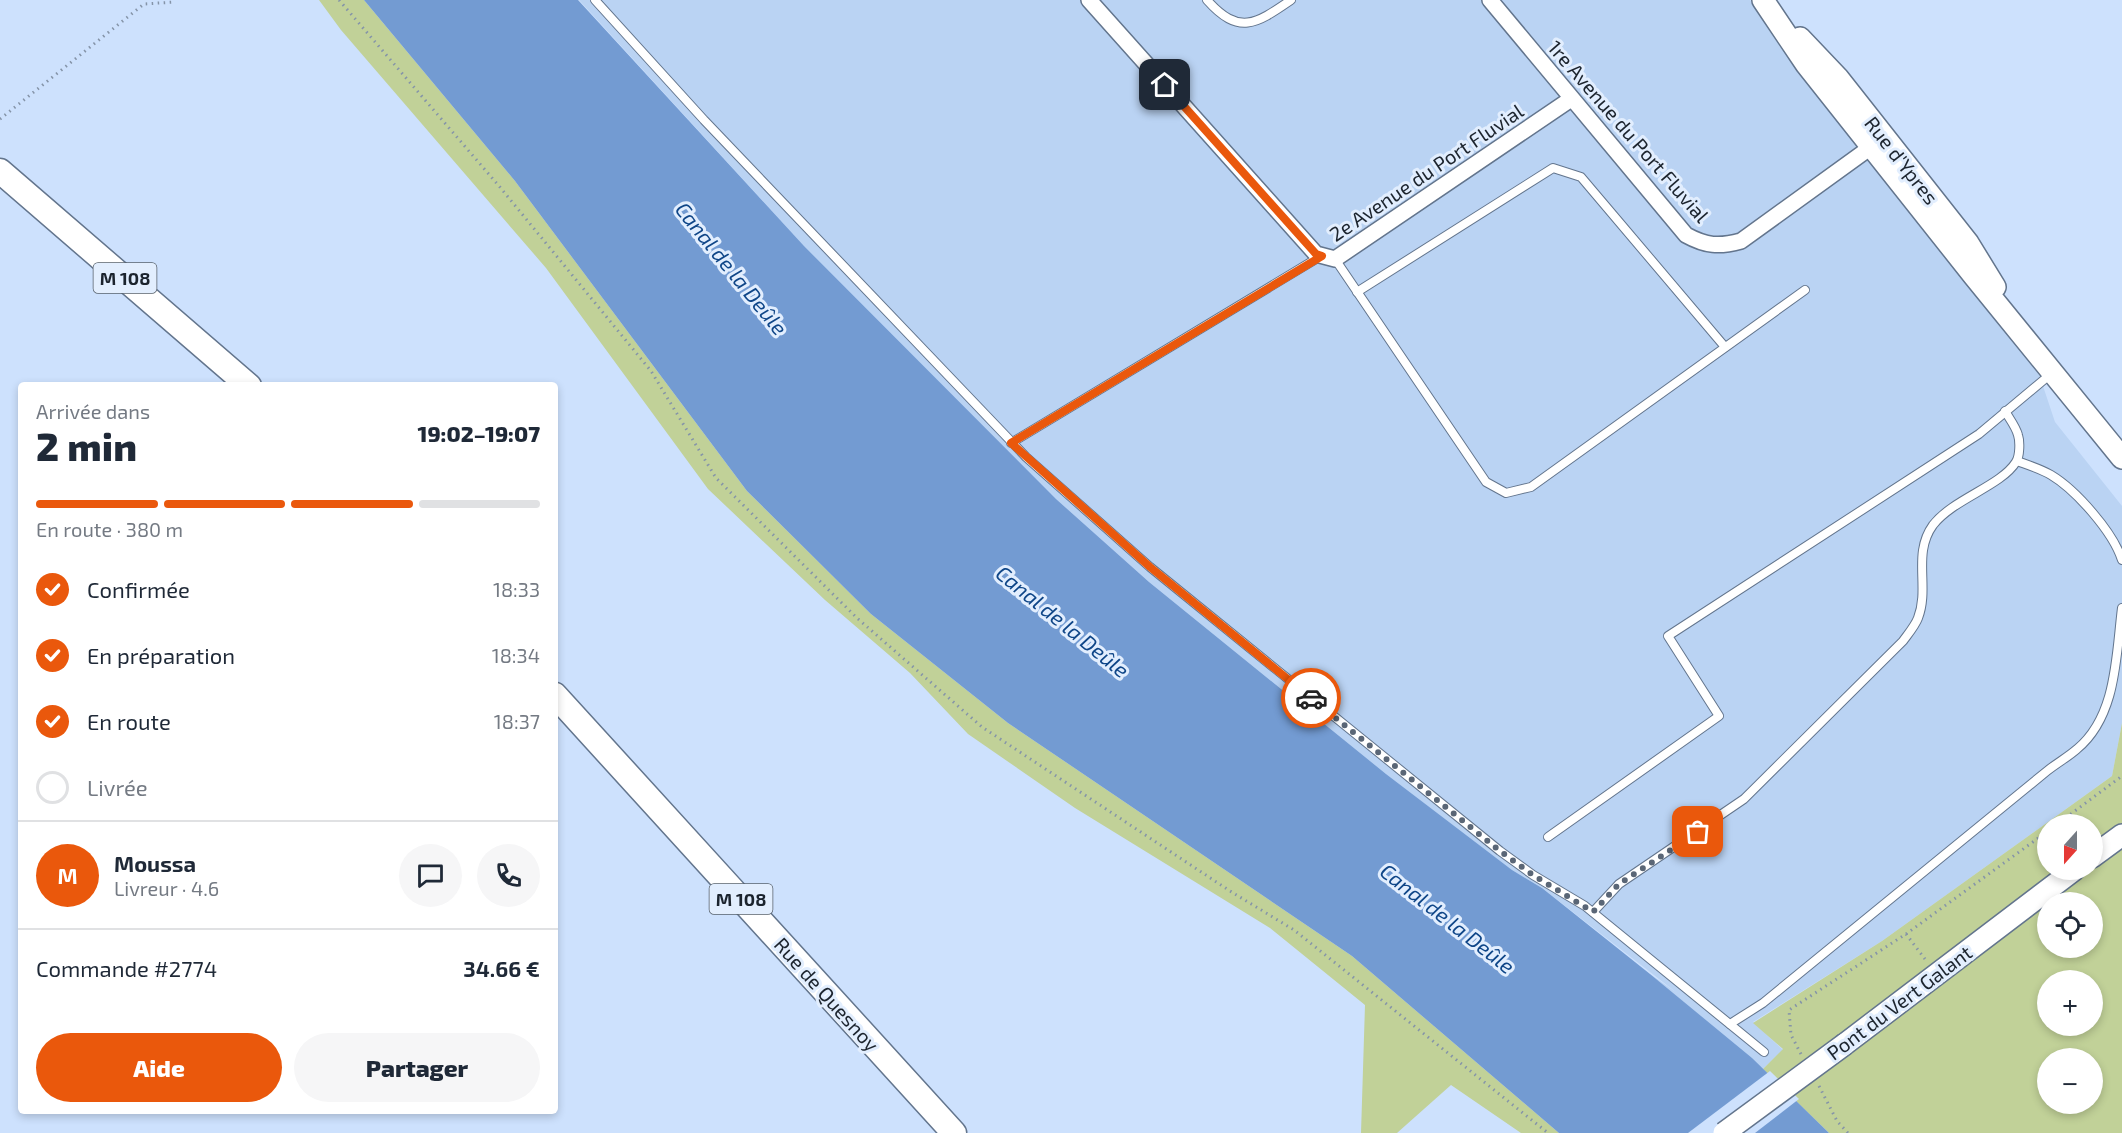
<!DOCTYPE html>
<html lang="fr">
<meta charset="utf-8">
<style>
:root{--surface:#fff;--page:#f6f6f7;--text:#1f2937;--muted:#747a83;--line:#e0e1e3;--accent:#ea580c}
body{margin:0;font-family:"Exo 2",sans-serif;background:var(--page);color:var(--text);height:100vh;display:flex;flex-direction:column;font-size:22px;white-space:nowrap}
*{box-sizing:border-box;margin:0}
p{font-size:20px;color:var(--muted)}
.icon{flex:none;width:33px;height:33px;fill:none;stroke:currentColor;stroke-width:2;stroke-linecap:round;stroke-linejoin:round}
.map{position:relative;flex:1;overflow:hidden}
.drawer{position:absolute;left:18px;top:382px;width:540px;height:732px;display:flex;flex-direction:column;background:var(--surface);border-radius:6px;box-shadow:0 3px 9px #0003}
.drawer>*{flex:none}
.needle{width:39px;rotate:201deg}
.fabs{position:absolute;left:2037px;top:814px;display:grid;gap:12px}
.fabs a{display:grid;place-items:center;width:66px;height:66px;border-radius:50%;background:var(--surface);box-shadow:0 3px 9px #0003;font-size:30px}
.pin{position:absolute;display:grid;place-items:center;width:51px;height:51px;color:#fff;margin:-26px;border-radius:12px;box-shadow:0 3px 9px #0006}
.courier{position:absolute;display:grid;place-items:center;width:60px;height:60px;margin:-30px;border:4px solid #ea580c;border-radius:50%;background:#fff;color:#222;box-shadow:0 2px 8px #0007}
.headline em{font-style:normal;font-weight:800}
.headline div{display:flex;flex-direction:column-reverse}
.headline{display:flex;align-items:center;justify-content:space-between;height:102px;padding:0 18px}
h1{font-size:39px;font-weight:800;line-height:45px}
.bar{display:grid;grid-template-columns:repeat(4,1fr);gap:9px 6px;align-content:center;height:72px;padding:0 18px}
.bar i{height:8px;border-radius:4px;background:var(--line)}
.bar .active{background:var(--accent)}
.bar p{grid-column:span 4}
.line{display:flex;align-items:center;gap:15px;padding:0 18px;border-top:2px solid var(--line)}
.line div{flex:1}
.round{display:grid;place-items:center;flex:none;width:63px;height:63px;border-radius:32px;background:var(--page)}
ol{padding:0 18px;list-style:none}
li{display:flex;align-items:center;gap:18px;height:66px}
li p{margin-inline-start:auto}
li .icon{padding:6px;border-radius:50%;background:var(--accent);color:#fff;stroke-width:4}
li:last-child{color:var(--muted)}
li i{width:33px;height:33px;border:3px solid var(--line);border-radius:50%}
.button{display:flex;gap:12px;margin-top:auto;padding:12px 18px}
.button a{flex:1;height:69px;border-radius:36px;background:var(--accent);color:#fff;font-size:24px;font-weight:800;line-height:69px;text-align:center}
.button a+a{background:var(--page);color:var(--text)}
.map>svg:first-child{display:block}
.built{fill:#bad3f3}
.green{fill:#c1d198;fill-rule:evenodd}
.water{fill:#739bd2}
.pier{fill:#cde1fd}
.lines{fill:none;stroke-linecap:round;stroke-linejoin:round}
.service-casing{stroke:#63758d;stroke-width:10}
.minor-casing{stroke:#63758d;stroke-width:18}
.secondary-casing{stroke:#63758d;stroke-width:24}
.primary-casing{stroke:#63758d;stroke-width:27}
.path{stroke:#8594a8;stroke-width:3;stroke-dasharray:1.5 4.5;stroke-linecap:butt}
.service{stroke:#fff;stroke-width:8}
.minor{stroke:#fff;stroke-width:15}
.secondary{stroke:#fff;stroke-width:21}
.primary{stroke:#fff;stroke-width:24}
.secondary-bridge-casing{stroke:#63758d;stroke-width:24;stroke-linecap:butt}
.secondary-bridge{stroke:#fff;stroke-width:21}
.done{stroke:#5a6676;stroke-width:6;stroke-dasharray:0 10.8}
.route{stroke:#ea580c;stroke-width:8}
.labels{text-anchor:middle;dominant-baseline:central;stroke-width:6;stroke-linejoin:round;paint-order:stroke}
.shield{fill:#e2eefe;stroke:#57616c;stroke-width:1.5}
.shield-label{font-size:18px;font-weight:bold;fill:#1c242e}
.street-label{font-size:20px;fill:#1c242e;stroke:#e2eefe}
.water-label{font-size:21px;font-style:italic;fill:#0f4688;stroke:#e2eefe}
</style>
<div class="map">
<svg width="2122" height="1133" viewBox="0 0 2122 1133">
<rect width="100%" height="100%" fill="#cde1fd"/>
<polygon class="built" points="579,0 1750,0 2044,374 2041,380 2055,422 2122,506 2122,723 2112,776 1882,941 1753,1022 1783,1050 1763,1069 1650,974 1677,993 1542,888 1512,870 1386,774 1149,582 1056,499 804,246"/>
<g class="green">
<polygon points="319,0 364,0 515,181 747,491 871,614 1008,723 1352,956 1559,1133 1521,1133 1451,1085 1397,1133 1361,1133 1365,1005 1270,928 1075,808 968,734 910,673 825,600 708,489 546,268 341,30"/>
<path d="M2122 723V1133H1829L1763 1069 1783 1049 1753 1023 1882 941 2112 776ZM2048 825H2092V870H2048ZM2048 903H2092V948H2048ZM2048 981H2092V1026H2048ZM2048 1059H2092V1104H2048Z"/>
</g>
<polygon class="water" points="364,0 578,0 804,246 1056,499 1149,582 1386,774 1512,870 1542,888 1650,974 1752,1058 1829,1133 1559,1133 1352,956 1008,723 871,614 747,491 515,181"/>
<polygon class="pier" points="1770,1071 1799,1099 1755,1133 1688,1133"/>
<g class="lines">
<defs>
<g id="service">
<polyline points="595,0 704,120 1026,457 1150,567 1500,851 1533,875 1585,906 1764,1052"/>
<path d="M1207 0C1239 36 1256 24 1291 0"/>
<polyline points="1335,259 1486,482 1506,493 1531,487 1805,290"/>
<polyline points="1357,292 1553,168 1581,177 1725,347"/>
<polyline points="1011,443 1321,256"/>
<path d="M2017 461C2028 465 2041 469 2051 475 2076 490 2113 532 2122 560"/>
<polyline points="1548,837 1719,716 1668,636 1979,434 2052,373"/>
<path d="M1593 912 1619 884 1744 799 1903 641C1908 634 1915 626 1918 618 1930 587 1912 554 1933 525 1953 499 2001 486 2016 462 2020 456 2020 441 2018 435 2016 427 2009 418 2005 411"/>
<path d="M1730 1024 1763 1003 2047 771C2057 763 2068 757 2077 749 2117 716 2116 655 2122 608"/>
</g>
<g id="minor">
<polyline points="1089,0 1316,254 1335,259 1571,99"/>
<path d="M1490 0 1686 235C1706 246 1719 247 1741 241L1871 147"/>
</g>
<g id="secondary">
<polyline points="1763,0 1806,64 1974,276 2122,458"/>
<polyline points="1800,38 1838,78 1968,243 1995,287"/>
<polyline points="2092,857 2122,835"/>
<polyline points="1845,1044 2074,870"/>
</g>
<g id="primary">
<polyline points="0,171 249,386"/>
<polyline points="555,695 954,1133"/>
</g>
</defs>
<use href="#service" class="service-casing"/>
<use href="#minor" class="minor-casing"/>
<use href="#secondary" class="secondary-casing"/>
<use href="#primary" class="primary-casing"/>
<g class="path">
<polyline points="339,0 499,186 651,371 716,478 857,618 982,727 1230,891 1294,930 1548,1133"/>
<polyline points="0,119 144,4 175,2"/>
<polyline points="2056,825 2122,776"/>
<polyline points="1906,934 1925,959"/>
<polyline points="1801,1054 1791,1035 1789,1010 1906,934 2048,831"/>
<polyline points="1819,1086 1837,1121 1848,1133"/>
</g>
<use href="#service" class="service"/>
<use href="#minor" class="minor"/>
<use href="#secondary" class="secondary"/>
<use href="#primary" class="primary"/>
<defs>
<polyline id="secondary-bridge" points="1724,1133 1845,1044"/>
</defs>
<use href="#secondary-bridge" class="secondary-bridge-casing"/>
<use href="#secondary-bridge" class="secondary-bridge"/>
</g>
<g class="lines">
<polyline class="done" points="1311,698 1500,851 1533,875 1593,912 1619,884 1698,832"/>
<polyline class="route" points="1165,85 1316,254 1322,256 1011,443 1150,567 1311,698"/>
</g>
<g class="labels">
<g class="shield">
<rect x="93.5" y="263" width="63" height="30" rx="4.5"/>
<rect x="709.5" y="884" width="63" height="30" rx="4.5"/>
</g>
<g class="shield-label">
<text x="125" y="278">M 108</text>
<text x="741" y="899">M 108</text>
</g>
<g class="street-label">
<text transform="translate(1629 131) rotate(49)">1re Avenue du Port Fluvial</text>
<text transform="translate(1902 160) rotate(52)">Rue d'Ypres</text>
<text transform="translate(1426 172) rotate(-34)">2e Avenue du Port Fluvial</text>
<text transform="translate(827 994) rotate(48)">Rue de Quesnoy</text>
<text transform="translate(1899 1002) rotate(-37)">Pont du Vert Galant</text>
</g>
<g class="water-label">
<text transform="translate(732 268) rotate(51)">Canal de la Deûle</text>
<text transform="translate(1063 621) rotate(39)">Canal de la Deûle</text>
<text transform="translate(1448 918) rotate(38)">Canal de la Deûle</text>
</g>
</g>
</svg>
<div class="fabs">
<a><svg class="needle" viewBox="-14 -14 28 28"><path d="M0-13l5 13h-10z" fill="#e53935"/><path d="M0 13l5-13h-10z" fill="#747a83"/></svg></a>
<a><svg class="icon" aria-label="locate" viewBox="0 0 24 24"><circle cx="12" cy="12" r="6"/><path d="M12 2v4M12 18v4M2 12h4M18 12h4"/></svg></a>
<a>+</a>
<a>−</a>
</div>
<div class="pin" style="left:1698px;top:832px;background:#ea580c"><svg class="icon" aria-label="bag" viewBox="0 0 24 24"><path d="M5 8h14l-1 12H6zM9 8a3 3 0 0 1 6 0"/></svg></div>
<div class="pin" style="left:1165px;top:85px;background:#1f2937"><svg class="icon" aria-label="home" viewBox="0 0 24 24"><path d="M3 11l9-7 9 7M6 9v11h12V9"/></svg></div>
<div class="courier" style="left:1311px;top:698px"><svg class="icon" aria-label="car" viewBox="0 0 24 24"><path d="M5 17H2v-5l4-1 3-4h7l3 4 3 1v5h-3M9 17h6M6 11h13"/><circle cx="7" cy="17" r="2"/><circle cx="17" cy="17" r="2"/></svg></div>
<section class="drawer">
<div class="headline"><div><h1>2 min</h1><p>Arrivée dans</p></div><em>19:02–19:07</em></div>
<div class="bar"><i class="active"></i><i class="active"></i><i class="active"></i><i></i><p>En route · 380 m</p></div>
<ol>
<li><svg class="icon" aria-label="check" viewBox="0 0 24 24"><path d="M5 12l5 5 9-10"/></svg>Confirmée<p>18:33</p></li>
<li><svg class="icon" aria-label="check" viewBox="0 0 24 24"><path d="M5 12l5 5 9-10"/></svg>En préparation<p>18:34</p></li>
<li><svg class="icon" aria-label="check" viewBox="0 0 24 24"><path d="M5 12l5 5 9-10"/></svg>En route<p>18:37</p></li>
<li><i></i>Livrée</li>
</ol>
<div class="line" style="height:108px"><b class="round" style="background:var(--accent);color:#fff">M</b><div><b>Moussa</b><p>Livreur · 4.6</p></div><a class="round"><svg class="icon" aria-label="chat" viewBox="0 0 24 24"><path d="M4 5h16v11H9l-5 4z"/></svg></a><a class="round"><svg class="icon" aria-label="phone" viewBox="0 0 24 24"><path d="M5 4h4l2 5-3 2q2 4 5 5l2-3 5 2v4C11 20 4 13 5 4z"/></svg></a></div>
<div class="line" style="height:78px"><div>Commande #2774</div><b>34.66 €</b></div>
<div class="button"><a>Aide</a><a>Partager</a></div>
</section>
</div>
